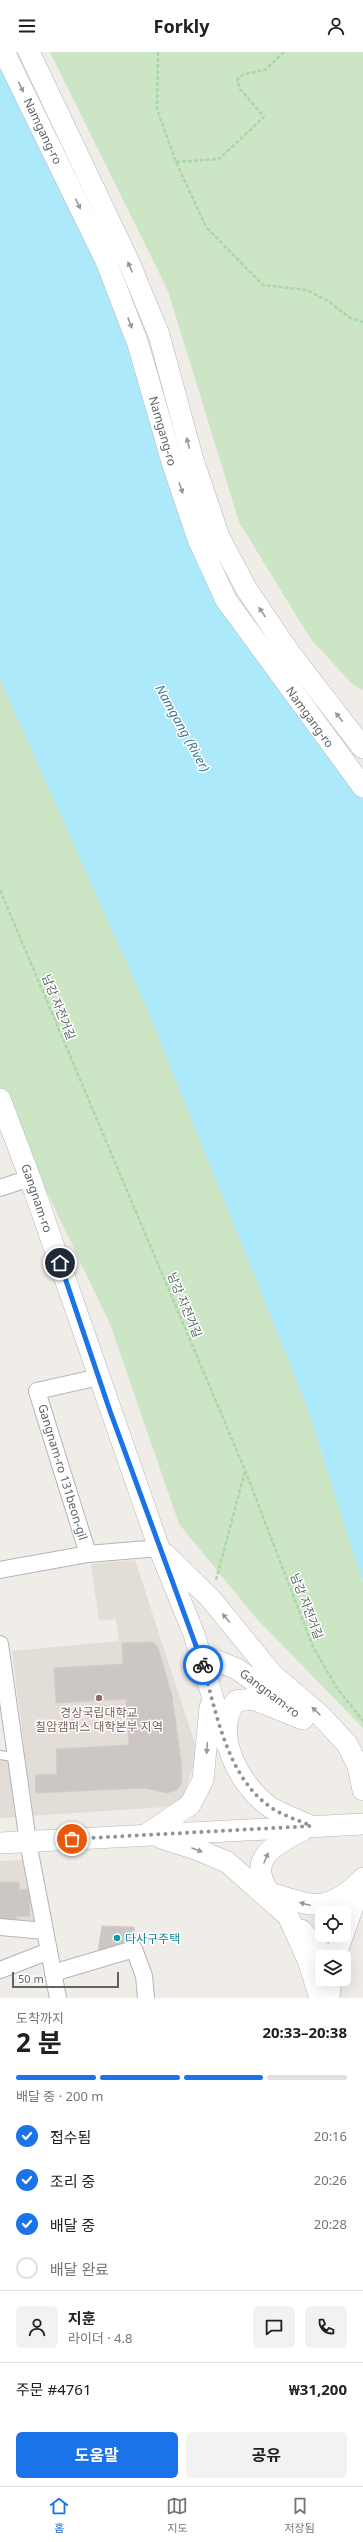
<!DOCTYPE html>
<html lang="ko">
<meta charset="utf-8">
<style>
:root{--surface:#fff;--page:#f2f2f2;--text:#202124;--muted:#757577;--line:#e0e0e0;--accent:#1a73e8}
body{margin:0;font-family:"Noto Sans","Noto Sans KR",sans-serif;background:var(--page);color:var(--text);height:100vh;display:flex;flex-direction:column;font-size:15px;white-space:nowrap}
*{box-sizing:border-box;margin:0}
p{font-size:13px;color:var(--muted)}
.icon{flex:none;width:22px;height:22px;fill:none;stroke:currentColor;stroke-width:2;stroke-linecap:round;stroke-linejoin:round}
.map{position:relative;height:1946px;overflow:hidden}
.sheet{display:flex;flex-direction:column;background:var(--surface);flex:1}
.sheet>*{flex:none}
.tools{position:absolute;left:315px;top:1854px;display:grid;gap:8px}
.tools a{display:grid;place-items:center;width:36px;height:36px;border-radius:6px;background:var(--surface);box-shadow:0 4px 16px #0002;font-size:20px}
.scale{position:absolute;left:12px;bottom:10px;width:107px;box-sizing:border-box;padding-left:4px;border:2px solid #5e6467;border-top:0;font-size:11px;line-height:14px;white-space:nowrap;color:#5e6467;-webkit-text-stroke:3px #fff;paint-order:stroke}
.pin{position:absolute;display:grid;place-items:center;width:34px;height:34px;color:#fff;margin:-17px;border:2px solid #fff;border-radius:50%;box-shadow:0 1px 4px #0007}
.courier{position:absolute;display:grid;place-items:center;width:40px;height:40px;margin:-20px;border:3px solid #1a73e8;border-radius:50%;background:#fff;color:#222;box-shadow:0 1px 5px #0007}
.summary em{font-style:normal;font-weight:700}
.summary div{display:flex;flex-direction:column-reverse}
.summary{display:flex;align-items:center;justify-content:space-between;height:68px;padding:0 16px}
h1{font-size:26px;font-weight:700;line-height:30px}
.bar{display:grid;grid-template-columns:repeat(4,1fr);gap:6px 4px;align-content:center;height:48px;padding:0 16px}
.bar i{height:5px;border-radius:3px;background:var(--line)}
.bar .active{background:var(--accent)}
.bar p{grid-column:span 4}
.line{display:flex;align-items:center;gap:10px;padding:0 16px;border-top:1px solid var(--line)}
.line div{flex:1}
.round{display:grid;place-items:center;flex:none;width:42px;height:42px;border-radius:6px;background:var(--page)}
ol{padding:0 16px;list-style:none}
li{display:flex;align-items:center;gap:12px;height:44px}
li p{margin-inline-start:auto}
li .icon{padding:4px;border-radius:50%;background:var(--accent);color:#fff;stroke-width:4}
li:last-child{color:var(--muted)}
li i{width:22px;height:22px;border:2px solid var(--line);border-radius:50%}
.button{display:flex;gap:8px;margin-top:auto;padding:8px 16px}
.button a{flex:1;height:46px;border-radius:6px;background:var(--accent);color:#fff;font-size:16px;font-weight:700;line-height:46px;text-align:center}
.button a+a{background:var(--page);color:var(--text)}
header{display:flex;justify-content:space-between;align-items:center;height:52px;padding:0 16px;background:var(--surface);font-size:18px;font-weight:700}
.tab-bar{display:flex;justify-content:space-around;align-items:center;height:56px;border-top:1px solid var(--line);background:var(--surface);font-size:11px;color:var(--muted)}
.tab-bar a{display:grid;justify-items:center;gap:2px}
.tab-bar .active{color:var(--accent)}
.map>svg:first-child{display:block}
.education{fill:#e3ddd8}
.green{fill:#cce6c5}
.water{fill:#aceafb}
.building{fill:#ccc7c4;stroke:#d4ccc6}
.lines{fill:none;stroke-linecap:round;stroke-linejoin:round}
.service-casing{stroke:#b2b6b9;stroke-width:10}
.minor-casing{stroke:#b2b6b9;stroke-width:18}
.tertiary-casing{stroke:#b2b6b9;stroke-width:22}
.path{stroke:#a9d7aa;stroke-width:2.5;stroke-dasharray:4 2;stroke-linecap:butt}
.service{stroke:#fff;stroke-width:8}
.minor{stroke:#fff;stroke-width:16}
.tertiary{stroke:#fff;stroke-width:21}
.oneway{fill:#969a9c}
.done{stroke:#919494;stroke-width:4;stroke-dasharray:0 7.2}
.route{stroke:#1a73e8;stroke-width:5}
.education-dot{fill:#8d6e63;stroke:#fff;stroke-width:1.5}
.culture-dot{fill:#0f9aa8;stroke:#fff;stroke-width:1.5}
.labels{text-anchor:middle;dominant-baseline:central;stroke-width:3;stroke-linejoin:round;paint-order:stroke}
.street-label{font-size:12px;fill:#5e6467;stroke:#fff}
.education-label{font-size:12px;fill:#785e54;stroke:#fff}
.culture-label{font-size:12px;fill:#0d838f;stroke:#fff;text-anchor:start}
.water-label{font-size:13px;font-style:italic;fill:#3f7c94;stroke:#fff}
</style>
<header><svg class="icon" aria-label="menu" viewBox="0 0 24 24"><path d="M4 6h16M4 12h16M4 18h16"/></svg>Forkly<svg class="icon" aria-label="person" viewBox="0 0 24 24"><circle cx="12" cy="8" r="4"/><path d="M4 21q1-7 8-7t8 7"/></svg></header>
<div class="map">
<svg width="363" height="1946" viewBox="0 0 363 1946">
<rect width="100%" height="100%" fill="#f0ece7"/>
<g class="education">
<polygon points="135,1508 198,1701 180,1754 0,1766 0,1701 24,1693 12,1599 119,1589 116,1567 99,1569 91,1512"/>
<polygon points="27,1808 36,1875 0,1872 0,1809"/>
</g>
<g class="green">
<polygon points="50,0 363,0 363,638 353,633 310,586 239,470 168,239"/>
<polygon points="0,627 146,954 306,1352 363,1530 363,1676 256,1566 179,1472 110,1272 0,1042"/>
</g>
<polygon class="water" points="0,0 96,182 212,521 363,747 363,1530 306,1352 146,954 0,627"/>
<g class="building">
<polygon points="152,1590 158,1595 172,1644 181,1709 182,1730 177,1738 167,1741 145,1736 36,1741 35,1723 57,1722 56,1697 129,1693 126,1647 56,1651 54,1616 123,1612 122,1591"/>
<polygon points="0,1830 19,1830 19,1838 29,1837 30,1864 16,1865 17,1869 0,1869"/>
<polygon points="102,1874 134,1875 136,1896 98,1899"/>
</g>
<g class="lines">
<defs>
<polyline id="service" points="0,1703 12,1705"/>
<g id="minor">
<polyline points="0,1136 30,1126"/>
<polyline points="88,1502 37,1339 99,1325"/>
<polyline points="0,1518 88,1502 159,1496"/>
<polyline points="0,1592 28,1790 58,1946"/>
<polyline points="0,1875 45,1879"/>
<polyline points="0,1918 49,1899"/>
<polyline points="53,1921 134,1897 144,1924 146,1946"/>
</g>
<g id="tertiary">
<polyline points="4,0 106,209 138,292 173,413 198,487 226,548 363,735"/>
<polyline points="29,0 128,208 159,283 193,408 219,485 247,538 289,600 363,696"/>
<polyline points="0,1047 30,1126 159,1496 194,1582 226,1691"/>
<polyline points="165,1502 211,1547 272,1622 321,1664 347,1692 358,1714 363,1738"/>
<polyline points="200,1602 237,1617 287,1653"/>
<path d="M303 1667 253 1647 236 1649C211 1681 240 1734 270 1755 281 1762 296 1767 308 1773"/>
<polyline points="147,1782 190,1753 203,1728 210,1655"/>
<polyline points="161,1786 196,1797 227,1810 288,1864 308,1908 320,1946"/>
<polyline points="0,1791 363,1772"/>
<path d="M270 1841C315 1855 326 1862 363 1827"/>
<path d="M273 1846C244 1809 271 1794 303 1778"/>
<polyline points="301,1878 326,1905"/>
<polyline points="335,1905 363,1826"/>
<polyline points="329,1946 331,1927"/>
</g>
</defs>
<use href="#service" class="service-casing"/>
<use href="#minor" class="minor-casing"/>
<use href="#tertiary" class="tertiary-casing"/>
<g class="path">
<polyline points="158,0 157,57 176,110 206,175 263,233 307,238 328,249 350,266 363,270"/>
<polyline points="176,110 219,107 264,65 240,37 237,28 244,22 265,18 284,0"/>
<polyline points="0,838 245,1418 313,1595 337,1636 363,1669"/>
<polyline points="216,1528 245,1419"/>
</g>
<use href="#service" class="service"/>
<use href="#minor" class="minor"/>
<use href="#tertiary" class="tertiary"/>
</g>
<defs><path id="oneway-solid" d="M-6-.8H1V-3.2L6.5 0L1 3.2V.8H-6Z"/></defs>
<g class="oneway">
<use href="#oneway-solid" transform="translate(21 35) rotate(64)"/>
<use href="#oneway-solid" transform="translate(78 152) rotate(64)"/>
<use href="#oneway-solid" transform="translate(130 215) rotate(-113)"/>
<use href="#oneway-solid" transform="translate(130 271) rotate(69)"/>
<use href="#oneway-solid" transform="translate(188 391) rotate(-105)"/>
<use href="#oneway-solid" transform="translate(181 436) rotate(71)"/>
<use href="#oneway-solid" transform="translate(262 560) rotate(-124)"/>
<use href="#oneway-solid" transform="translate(339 665) rotate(-128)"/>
<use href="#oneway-solid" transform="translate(226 1566) rotate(-130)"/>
<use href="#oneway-solid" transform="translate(316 1659) rotate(-137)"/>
<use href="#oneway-solid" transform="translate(207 1696) rotate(94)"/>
<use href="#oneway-solid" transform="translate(197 1798) rotate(21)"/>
<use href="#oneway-solid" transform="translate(266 1806) rotate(-67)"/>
<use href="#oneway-solid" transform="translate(305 1852) rotate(-165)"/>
</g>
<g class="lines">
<path class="done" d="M72 1787 311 1774C298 1768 281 1763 269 1754 227 1724 216 1660 203 1613"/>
<polyline class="route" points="60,1211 110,1359 203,1613"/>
</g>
<circle class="education-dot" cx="99" cy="1646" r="4"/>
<circle class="culture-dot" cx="117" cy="1886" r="4"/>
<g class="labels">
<g class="street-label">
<text transform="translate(43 79) rotate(64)">Namgang-ro</text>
<text transform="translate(163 379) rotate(74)">Namgang-ro</text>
<text transform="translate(310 665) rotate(54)">Namgang-ro</text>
<text transform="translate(59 955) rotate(68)">남강 자전거길</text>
<text transform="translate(37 1146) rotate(71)">Gangnam-ro</text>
<text transform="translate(185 1253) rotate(67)">남강 자전거길</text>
<text transform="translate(63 1420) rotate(73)">Gangnam-ro 131beon-gil</text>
<text transform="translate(307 1554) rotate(69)">남강 자전거길</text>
<text transform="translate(270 1641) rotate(37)">Gangnam-ro</text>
</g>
<g class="education-label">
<text x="99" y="1660">경상국립대학교<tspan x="99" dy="14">칠암캠퍼스 대학본부 지역</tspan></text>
</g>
<g class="culture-label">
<text x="125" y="1886">다사구주택</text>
</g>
<g class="water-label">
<text transform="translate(183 676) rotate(61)">Namgang (River)</text>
</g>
</g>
</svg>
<div class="tools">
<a><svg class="icon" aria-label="locate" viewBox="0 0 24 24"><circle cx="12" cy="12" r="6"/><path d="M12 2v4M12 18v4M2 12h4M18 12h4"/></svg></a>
<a><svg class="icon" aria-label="layers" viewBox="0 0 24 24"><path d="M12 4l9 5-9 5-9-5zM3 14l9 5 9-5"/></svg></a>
</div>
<div class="scale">50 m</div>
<div class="pin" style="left:72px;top:1787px;background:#ea580c"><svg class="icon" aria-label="bag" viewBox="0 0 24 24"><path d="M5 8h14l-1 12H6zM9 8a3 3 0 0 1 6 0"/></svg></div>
<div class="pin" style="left:60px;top:1211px;background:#1f2937"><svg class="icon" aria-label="home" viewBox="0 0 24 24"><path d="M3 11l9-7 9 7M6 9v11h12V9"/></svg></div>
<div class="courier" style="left:203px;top:1613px"><svg class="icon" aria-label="bike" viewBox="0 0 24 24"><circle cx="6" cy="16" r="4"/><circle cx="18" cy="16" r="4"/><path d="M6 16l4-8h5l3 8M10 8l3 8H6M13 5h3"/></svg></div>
</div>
<section class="sheet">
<div class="summary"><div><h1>2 분</h1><p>도착까지</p></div><em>20:33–20:38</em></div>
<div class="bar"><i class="active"></i><i class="active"></i><i class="active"></i><i></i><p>배달 중 · 200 m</p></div>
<ol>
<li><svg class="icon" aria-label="check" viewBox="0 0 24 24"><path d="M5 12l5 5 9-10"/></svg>접수됨<p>20:16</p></li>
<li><svg class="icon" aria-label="check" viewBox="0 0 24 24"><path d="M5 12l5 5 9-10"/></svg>조리 중<p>20:26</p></li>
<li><svg class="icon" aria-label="check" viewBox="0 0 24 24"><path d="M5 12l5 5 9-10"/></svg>배달 중<p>20:28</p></li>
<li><i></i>배달 완료</li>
</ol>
<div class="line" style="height:72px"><a class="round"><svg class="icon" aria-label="person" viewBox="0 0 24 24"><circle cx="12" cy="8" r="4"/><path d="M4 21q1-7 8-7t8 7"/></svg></a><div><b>지훈</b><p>라이더 · 4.8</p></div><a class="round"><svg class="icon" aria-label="chat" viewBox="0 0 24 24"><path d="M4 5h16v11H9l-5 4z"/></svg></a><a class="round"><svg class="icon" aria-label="phone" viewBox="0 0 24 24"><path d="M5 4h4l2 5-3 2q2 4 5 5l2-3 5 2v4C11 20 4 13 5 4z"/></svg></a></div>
<div class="line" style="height:52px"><div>주문 #4761</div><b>₩31,200</b></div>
<div class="button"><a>도움말</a><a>공유</a></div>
</section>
<nav class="tab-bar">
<a class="active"><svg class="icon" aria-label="home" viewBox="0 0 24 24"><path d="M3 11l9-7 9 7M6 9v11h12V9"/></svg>홈</a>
<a><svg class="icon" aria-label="map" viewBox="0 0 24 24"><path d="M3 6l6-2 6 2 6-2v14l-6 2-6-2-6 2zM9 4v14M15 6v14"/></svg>지도</a>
<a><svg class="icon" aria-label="saved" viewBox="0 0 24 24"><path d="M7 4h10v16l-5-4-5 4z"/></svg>저장됨</a>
</nav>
